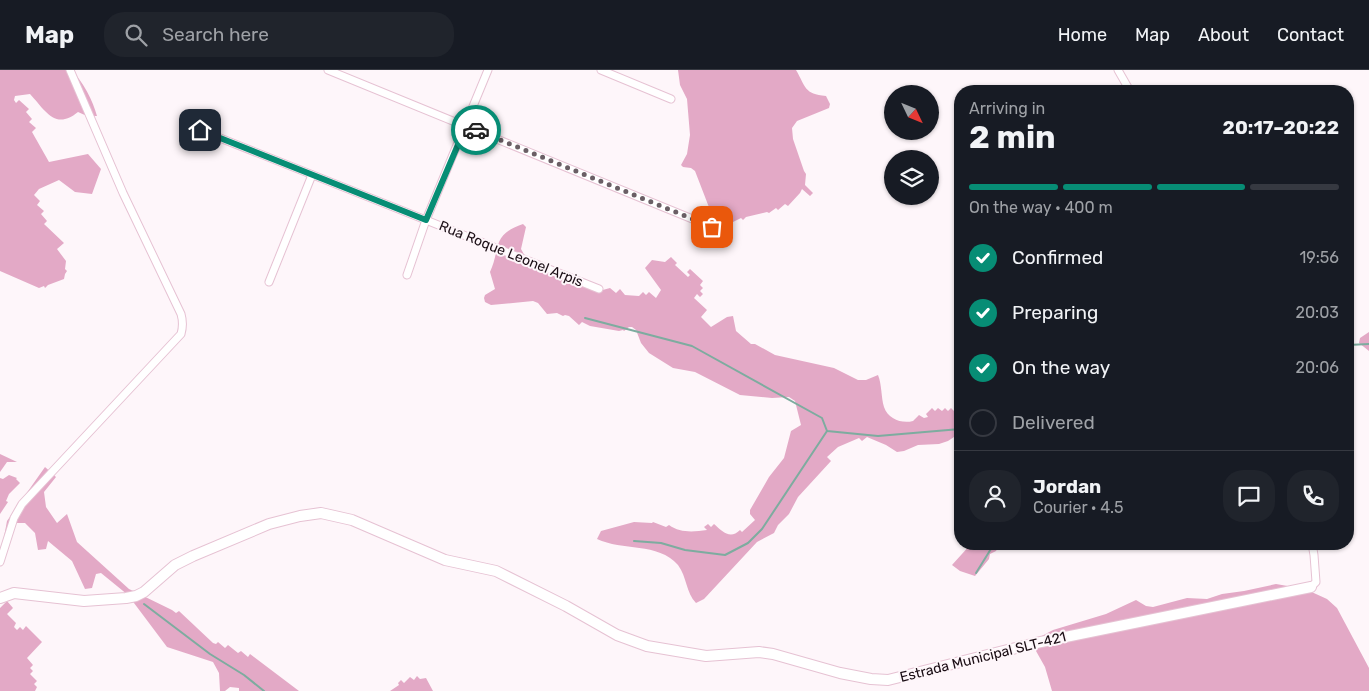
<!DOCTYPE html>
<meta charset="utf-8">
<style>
:root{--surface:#171b24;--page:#20242c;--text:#f1f3f6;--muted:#9ea1a6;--line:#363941;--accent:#078d75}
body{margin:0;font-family:Rubik,sans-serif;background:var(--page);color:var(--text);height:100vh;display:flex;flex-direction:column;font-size:19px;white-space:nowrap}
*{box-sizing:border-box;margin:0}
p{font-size:16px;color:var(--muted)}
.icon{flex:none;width:28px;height:28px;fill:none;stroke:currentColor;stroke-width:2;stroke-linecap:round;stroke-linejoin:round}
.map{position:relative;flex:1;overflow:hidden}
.sheet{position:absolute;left:954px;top:15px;width:400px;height:465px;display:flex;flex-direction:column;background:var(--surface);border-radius:20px;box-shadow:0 1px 4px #0004}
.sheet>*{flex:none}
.needle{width:32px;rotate:133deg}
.controls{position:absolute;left:884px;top:15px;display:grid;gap:10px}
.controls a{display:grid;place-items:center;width:55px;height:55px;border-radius:50%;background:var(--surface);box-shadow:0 1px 4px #0004;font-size:25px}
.pin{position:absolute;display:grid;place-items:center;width:42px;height:42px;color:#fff;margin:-21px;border-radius:10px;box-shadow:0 2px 8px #0006}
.courier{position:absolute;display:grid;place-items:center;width:50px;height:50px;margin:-25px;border:4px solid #078d75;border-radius:50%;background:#fff;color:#222;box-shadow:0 1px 6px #0007}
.summary em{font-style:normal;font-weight:700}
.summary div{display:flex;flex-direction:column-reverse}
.summary{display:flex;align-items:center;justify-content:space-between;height:85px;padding:0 15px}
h1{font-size:32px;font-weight:700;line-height:38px}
.bar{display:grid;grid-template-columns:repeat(4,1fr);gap:8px 5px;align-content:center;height:60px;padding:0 15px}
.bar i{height:6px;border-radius:4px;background:var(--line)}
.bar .current{background:var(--accent)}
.bar p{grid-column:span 4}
.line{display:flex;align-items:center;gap:12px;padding:0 15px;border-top:1px solid var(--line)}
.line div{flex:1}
.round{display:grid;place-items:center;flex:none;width:52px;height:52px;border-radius:20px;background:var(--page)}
ol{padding:0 15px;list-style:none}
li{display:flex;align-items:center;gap:15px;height:55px}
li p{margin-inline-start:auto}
li .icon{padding:5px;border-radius:50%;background:var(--accent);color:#fff;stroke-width:4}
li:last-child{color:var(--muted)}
li i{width:28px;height:28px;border:2px solid var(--line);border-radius:50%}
header{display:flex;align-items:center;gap:30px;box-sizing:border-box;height:70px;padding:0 25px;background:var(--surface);border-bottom:1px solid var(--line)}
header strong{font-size:24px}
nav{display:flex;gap:28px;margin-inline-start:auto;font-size:18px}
.search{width:350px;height:45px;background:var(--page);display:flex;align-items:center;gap:12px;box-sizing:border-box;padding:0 18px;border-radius:20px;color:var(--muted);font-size:19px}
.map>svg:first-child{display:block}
.forest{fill:#e3a9c6}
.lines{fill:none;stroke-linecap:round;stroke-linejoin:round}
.stream{stroke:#7dac9f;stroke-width:2}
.street-casing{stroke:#e6c2d3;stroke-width:9}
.secondary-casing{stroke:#e6c2d3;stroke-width:12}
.street{stroke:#fff;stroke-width:7}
.secondary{stroke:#fff;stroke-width:10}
.done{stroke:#6a5f65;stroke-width:5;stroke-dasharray:0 9}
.route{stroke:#078d75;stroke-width:6}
.labels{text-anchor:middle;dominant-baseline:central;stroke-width:4;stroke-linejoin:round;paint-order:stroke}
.street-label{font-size:14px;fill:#1b0e15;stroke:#fef6fa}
</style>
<header>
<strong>Map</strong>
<div class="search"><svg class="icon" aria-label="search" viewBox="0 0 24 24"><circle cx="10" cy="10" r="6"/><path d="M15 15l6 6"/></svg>Search here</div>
<nav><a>Home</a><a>Map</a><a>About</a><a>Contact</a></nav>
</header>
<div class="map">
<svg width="1369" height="621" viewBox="0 0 1369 621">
<rect width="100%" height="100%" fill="#fef6fa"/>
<g class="forest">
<path d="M0 0H71C83 11 93 31 97 46H87L78 42C55 61 45 40 30 24L15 26 14 30 16 33 19 30 29 39 26 42 32 49 29 52 36 58 32 62 49 92 88 84 101 99 92 124 75 122 59 110 39 119 34 125 40 131 37 135 44 141 41 144 47 151 44 154 64 173 57 179 66 191 65 199 67 201 65 204 64 209 48 215 45 218 44 216 39 218 0 201Z"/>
<path d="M678 0H796C806 17 804 24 826 26L830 34 829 38 797 51 792 58 793 69 804 101 806 104 805 115 813 123 810 126 802 119 800 123 788 136 785 134 778 140 776 138 769 143 767 142 746 147 743 150 741 148 719 159 717 158 695 101 691 98 683 97 681 95 687 84 690 65 687 29 680 15Z"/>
<path d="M523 154 526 157 521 179 526 188 599 221 610 218 616 223 620 219 625 225 639 226 643 222 646 225 649 222 656 228 661 220 645 198 652 190 665 192 671 187 677 193 675 195 688 207 690 205 687 202 690 199 703 211 700 215 703 218 700 221 703 224 700 227 697 224 694 228 707 240 701 247 711 257 727 247 733 246 736 261 751 274H755L775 285 834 298 858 310H866L878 305C882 315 881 327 884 337 888 349 902 354 913 351L919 345 924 348 928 347 926 344 932 338 935 341 938 338 942 341 945 338 948 341 951 338 954 341 958 337 960 340V363L948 371 939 374 918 375 904 381 897 382 886 375 867 367 862 371 859 368 838 377 827 387 831 391 798 427 789 444 778 455 774 463 757 472 704 529 696 533C686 523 687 507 678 495 658 472 622 481 597 469L601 461 634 452 652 453 653 452 666 457 669 455C680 463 693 462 707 460L704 457 708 454 711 457 714 454C722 461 730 470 740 460L742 462 755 450 750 444V440L769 407 784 388 791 361 801 355 795 331 789 327 772 328 740 325 695 302 673 298 649 283 641 273 636 260 632 257H629L624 261 623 260 619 261 590 256 582 252 579 255 569 246 565 245 563 246 557 243 547 244 538 233 533 231 491 235 485 232 484 228 485 225 495 219 490 202C501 178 491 165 523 154Z"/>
<polygon points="1369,262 1369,281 1359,273 1360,268"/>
<polygon points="0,384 17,392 7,392 0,402"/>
<polygon points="45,397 56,407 44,422 46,437 57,453 67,444 77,472 129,519 172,540 176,543 179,541 213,573 216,574 218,572 225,578 228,575 238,583 241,581 248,587 250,584 299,621 239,621 239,618 230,617 225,621 220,621 219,603 213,592 167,577 128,525 101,503 96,504 92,518 85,519 72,491 48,471 46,479 38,480 35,463 25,453 16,453 2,478 7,451"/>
<polygon points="9,405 17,408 16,409 20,413 9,424 6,431 8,432 0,444 0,408 3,409"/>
<polygon points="971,474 1000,474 996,481 990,484 989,489 975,506 960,501 952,495"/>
<polygon points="1276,514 1305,519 1327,529 1337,538 1369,598 1369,621 1052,621 1045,597 1036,581 1036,570 1038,568 1053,560 1106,544 1136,530 1146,536 1153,537 1187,528 1207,529 1222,524 1244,521"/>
<polygon points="7,531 13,538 7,544 16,553 14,557 17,560 20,557 23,560 26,556 42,572 27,588 33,595 30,598 33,601 30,604 37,611 34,614 37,617 35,621 0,621 0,538"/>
<polygon points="417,606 420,609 426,608 433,621 390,621 399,615 398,613 401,610 404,613 410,607 414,610"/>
</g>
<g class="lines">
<g class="stream">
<polyline points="585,248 692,276 822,348 827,361 878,366 960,359"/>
<polyline points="1348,275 1369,274"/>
<polyline points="634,471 661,473 685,480 725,485 748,473 762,459 827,361"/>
<polyline points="976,503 994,474"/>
<polyline points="144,534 210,584 244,605 264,621"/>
</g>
<defs>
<g id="street">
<polyline points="328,0 712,157"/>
<polyline points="601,0 671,29"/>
<polyline points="1118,0 1130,21"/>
<polyline points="200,60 599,219"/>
<polyline points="407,205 426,150 488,0"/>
<polyline points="269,212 312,105"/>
<path d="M0 492 14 448 22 434 181 264C183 257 183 251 181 244L123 123 70 0"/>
<polyline points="1311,517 1316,512 1314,485 1312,474"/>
</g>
<polyline id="secondary" points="0,528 14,523 84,531 126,528 136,526 144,522 175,495 193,486 269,454 300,446 321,443 352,450 445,490 496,501 566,536 617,565 647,576 706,586 759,582 773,584 840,603 871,609 888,610 1036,573 1311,517"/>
</defs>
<use href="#street" class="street-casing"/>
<use href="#secondary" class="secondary-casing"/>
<use href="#street" class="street"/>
<use href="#secondary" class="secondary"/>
</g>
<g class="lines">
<polyline class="done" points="476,60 712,157"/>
<polyline class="route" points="200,60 426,150 466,56 476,60"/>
</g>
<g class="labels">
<g class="street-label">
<text transform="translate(511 184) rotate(22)">Rua Roque Leonel Arpis</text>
<text transform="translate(983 587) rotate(-14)">Estrada Municipal SLT-421</text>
</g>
</g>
</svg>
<div class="controls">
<a><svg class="needle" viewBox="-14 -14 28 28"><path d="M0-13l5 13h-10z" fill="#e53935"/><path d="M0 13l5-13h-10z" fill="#9ea1a6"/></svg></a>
<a><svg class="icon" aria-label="layers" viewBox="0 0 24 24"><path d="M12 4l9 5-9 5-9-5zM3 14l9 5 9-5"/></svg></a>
</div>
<div class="pin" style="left:712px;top:157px;background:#ea580c"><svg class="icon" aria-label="bag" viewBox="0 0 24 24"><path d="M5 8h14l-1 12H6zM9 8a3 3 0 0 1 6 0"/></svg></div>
<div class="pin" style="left:200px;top:60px;background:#1f2937"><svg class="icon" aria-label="home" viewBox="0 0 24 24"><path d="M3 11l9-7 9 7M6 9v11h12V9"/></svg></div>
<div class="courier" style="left:476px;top:60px"><svg class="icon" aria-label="car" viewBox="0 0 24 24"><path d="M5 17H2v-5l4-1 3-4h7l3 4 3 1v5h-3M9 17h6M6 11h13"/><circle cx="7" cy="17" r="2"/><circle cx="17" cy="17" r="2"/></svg></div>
<section class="sheet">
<div class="summary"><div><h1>2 min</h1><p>Arriving in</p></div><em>20:17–20:22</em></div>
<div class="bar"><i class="current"></i><i class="current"></i><i class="current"></i><i></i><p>On the way · 400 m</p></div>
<ol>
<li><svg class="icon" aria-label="check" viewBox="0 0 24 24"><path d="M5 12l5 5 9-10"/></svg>Confirmed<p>19:56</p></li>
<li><svg class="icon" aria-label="check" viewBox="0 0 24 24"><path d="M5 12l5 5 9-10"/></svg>Preparing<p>20:03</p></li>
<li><svg class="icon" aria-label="check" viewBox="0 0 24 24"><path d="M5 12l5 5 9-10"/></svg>On the way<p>20:06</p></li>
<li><i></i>Delivered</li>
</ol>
<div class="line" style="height:90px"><a class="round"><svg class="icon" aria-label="person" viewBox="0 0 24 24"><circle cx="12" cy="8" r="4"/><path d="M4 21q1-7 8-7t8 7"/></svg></a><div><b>Jordan</b><p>Courier · 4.5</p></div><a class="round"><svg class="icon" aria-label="chat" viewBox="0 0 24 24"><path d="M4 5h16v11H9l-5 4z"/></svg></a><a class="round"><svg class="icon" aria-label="phone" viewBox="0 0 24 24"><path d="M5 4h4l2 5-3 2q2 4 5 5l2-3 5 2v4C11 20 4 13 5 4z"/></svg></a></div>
</section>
</div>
